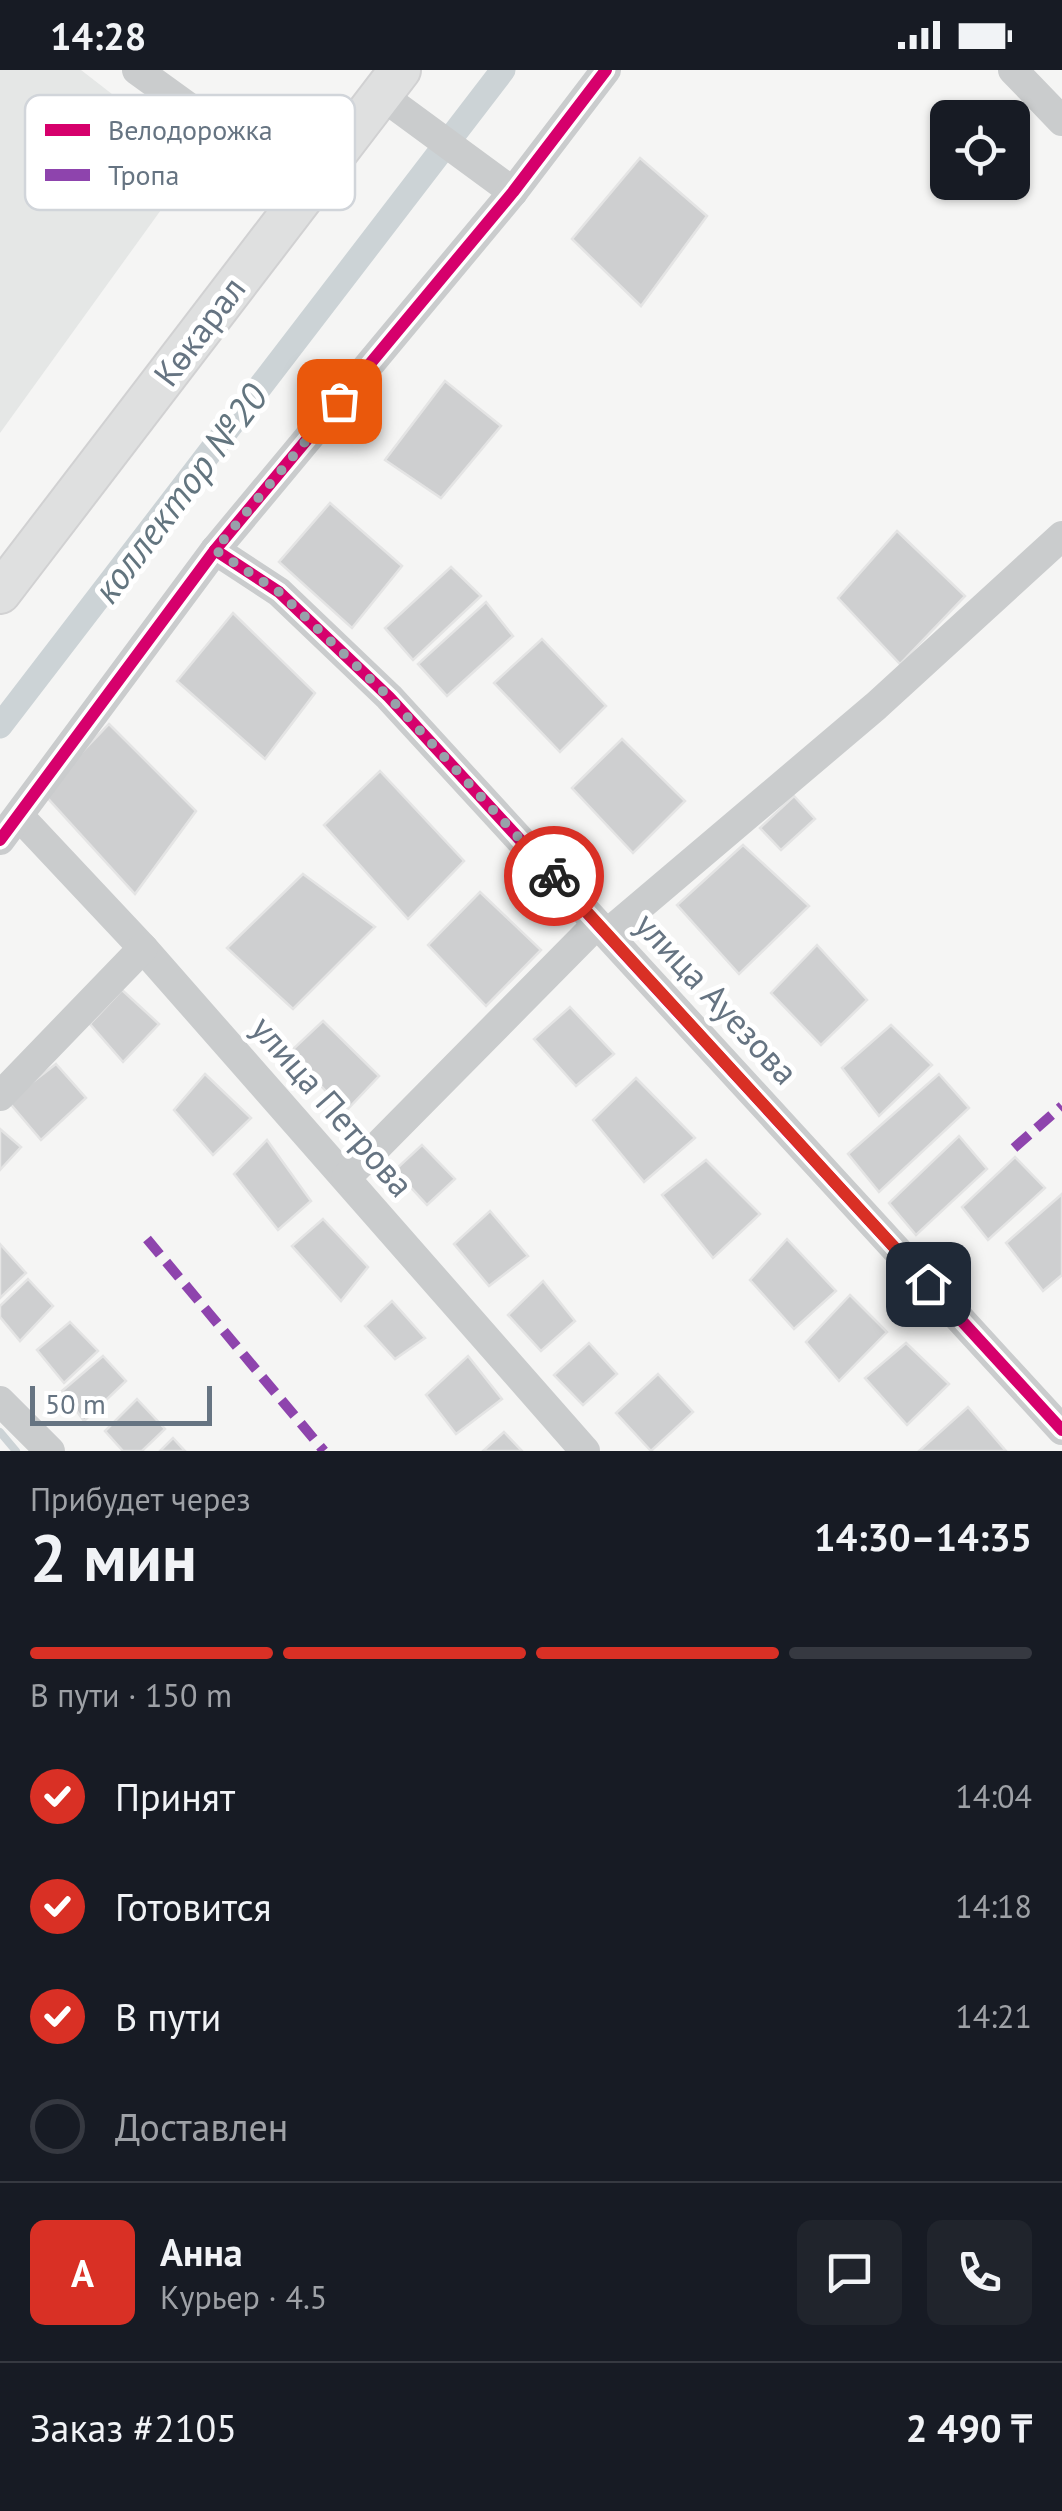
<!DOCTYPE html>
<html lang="ru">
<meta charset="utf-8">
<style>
:root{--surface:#171b24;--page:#20242c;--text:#f1f3f6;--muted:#9ea1a6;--line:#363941;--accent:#d93025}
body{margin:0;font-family:"PT Sans",sans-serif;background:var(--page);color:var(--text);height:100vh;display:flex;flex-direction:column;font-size:38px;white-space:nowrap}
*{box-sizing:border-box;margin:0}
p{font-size:32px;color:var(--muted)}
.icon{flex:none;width:55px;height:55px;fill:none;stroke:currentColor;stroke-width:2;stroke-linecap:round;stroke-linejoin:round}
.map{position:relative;height:1381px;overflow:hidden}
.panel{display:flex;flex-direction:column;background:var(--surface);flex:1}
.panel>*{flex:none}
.tools{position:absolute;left:930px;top:30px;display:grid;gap:20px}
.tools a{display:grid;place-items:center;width:100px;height:100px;border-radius:15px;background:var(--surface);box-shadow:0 2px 8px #0004;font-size:50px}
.scale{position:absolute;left:30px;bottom:25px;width:182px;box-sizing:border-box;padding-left:10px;border:5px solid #667482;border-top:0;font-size:28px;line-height:35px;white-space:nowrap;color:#667482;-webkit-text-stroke:8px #fff;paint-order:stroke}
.pin{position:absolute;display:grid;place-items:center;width:85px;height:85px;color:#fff;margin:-42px;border-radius:20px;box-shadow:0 5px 15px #0006}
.courier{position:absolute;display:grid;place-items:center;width:100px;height:100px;margin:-50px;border:8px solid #d93025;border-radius:50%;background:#fff;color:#222;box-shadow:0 2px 12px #0007}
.summary em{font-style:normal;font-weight:700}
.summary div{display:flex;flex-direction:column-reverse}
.summary{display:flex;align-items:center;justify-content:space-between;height:170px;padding:0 30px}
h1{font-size:65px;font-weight:700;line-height:75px}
.bar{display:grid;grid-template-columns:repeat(4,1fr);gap:15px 10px;align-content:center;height:120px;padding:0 30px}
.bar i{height:12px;border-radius:8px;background:var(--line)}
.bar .current{background:var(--accent)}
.bar p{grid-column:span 4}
.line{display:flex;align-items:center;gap:25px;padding:0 30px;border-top:2px solid var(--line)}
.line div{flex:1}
.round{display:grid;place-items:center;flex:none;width:105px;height:105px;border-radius:15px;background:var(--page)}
ol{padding:0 30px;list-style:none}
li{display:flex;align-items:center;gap:30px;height:110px}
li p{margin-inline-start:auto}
li .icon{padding:10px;border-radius:50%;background:var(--accent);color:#fff;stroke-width:4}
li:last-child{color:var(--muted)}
li i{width:55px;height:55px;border:5px solid var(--line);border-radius:50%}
.status{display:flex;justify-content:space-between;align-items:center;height:70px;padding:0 50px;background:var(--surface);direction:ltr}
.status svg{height:28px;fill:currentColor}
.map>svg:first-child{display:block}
.built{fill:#e5e7e6}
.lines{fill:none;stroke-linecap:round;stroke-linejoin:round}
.stream{stroke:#ccd3d6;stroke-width:8}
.canal{stroke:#ccd3d6;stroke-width:25}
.building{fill:#cecfd0;stroke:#e4e4e4;stroke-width:2.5}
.secondary-casing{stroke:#d1d1d2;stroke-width:44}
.street{stroke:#cacccd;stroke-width:30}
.secondary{stroke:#dfe0e0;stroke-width:40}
.quiet{stroke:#8e44ad;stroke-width:10;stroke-dasharray:20 10;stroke-linecap:butt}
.cycleway-casing{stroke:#fff;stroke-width:19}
.cycleway{stroke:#d6006c;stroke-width:12}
.done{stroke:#98a1aa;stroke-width:10;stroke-dasharray:0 18}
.route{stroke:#d93025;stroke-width:12}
.labels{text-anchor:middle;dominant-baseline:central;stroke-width:10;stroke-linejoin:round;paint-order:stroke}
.street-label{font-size:35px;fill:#667482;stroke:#fff}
.water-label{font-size:38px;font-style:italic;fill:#63757f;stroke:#fff}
.key{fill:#fff;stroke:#d1d5da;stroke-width:2.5}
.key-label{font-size:28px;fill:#667482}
</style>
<div class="status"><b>14:28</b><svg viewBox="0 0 49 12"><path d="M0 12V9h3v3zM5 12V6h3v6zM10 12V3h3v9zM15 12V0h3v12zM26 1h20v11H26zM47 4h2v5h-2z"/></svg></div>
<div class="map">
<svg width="1062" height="1381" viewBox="0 0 1062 1381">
<rect width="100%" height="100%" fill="#f5f5f4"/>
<polygon class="built" points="0,0 81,0 197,90 0,363"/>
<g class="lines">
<polyline class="stream" points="0,1362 16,1381"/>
<polyline class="canal" points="0,656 503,0"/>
</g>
<g class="building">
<polygon points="640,88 707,146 641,236 572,169"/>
<polygon points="445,311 501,356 441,428 385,390"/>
<polygon points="330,433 402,496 352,558 279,492"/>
<polygon points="897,461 965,526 900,594 838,528"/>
<polygon points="451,497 481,526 413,590 385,558"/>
<polygon points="486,532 513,566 447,626 418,594"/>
<polygon points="233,543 315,623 265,689 177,611"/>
<polygon points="542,569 606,636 560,682 494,613"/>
<polygon points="109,654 196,741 135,824 43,723"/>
<polygon points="622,669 685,731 633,783 572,718"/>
<polygon points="380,701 464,791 408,849 324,755"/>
<polygon points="794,726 815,749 781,780 760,758"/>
<polygon points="743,775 809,836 739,904 677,835"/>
<polygon points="303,804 375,857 293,939 227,878"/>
<polygon points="480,822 541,880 486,936 428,875"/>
<polygon points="817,875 867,930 821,975 771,923"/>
<polygon points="122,920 159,954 123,992 90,954"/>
<polygon points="570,937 614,984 576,1016 534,969"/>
<polygon points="323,951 379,1006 345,1042 290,982"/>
<polygon points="891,955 932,995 879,1046 842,998"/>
<polygon points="56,994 86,1028 41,1070 8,1031"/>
<polygon points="205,1004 251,1048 213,1085 174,1040"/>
<polygon points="939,1004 969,1038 879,1122 848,1084"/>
<polygon points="636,1008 695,1068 644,1112 593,1050"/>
<polygon points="0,1059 21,1077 0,1100"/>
<polygon points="959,1066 987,1099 916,1165 889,1133"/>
<polygon points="267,1070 311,1131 278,1160 234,1104"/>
<polygon points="422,1075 455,1109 427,1135 395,1100"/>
<polygon points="1015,1087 1045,1118 988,1170 962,1137"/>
<polygon points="706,1090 760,1144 713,1188 662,1125"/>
<polygon points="1062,1124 1062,1205 1043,1221 1006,1173"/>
<polygon points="490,1141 528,1186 489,1216 454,1174"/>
<polygon points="323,1149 368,1197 341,1231 292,1176"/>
<polygon points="787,1169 836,1221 794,1259 750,1210"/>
<polygon points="0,1174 26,1203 0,1228"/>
<polygon points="28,1209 53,1236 20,1271 0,1247 0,1236"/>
<polygon points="543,1211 575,1251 541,1281 508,1245"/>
<polygon points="850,1225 887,1262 839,1311 806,1272"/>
<polygon points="392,1231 425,1268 395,1289 365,1256"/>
<polygon points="70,1252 98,1281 64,1313 37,1280"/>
<polygon points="589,1273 617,1304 583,1335 554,1305"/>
<polygon points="906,1273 949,1314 907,1355 865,1308"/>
<polygon points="103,1286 126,1311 84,1351 62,1321"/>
<polygon points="468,1286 502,1329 456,1364 426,1325"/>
<polygon points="658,1304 693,1342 651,1381 616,1343"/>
<polygon points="137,1329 165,1359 142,1381 123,1381 105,1361"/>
<polygon points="968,1337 1006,1381 919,1381"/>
<polygon points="504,1362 522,1381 483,1381"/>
<polygon points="173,1368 185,1381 160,1381"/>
</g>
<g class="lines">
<defs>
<polyline id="secondary" points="0,523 400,0"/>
</defs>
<use href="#secondary" class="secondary-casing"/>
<g class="street">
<polyline points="137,0 306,122"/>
<polyline points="1013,0 1062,51"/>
<polyline points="381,25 513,122"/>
<polyline points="215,480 279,522 389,627 1062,1360"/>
<polyline points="19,746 143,878 585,1381"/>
<polyline points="0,770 215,480 513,122 606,0"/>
<polyline points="607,864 876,636 1062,466"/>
<polyline points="0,1026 143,878"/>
<polyline points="346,1108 597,854"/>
<polyline points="0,1331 50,1381"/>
</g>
<use href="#secondary" class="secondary"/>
<g class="quiet">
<polyline points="1014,1078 1062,1036"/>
<polyline points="147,1169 324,1381"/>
</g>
<defs>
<g id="cycleway">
<polyline points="215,480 279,522 389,627 1062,1360"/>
<polyline points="0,770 215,480 513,122 606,0"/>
</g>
</defs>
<use href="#cycleway" class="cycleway-casing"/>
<use href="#cycleway" class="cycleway"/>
</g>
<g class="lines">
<polyline class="done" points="339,331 215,480 279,522 389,627 554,806"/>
<polyline class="route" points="554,806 928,1214"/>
</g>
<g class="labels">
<g class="street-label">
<text transform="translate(199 261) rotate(-53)">Көкарал</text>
<text transform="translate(717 928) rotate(47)">улица Ауезова</text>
<text transform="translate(333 1036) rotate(49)">улица Петрова</text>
</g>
<g class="water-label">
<text transform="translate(179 423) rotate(-53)">коллектор №20</text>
</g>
</g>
<rect x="25" y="25" width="330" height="115" rx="15" class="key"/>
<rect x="45" y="54" width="45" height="12" fill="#d6006c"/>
<rect x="45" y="99" width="45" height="12" fill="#8e44ad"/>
<g class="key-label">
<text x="108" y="70">Велодорожка</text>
<text x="108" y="115">Тропа</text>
</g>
</svg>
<div class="tools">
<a><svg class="icon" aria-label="locate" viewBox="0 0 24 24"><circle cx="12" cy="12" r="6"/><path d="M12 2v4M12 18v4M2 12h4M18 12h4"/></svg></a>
</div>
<div class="scale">50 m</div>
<div class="pin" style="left:339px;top:331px;background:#ea580c"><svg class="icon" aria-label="bag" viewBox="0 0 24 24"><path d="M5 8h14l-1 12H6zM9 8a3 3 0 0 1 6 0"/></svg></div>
<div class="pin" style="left:928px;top:1214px;background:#1f2937"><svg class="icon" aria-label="home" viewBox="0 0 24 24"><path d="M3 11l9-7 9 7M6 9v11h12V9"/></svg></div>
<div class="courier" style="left:554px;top:806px"><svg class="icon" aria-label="bike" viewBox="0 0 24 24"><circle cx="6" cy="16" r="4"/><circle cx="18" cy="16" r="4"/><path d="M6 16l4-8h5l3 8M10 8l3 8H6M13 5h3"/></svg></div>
</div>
<section class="panel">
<div class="summary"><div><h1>2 мин</h1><p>Прибудет через</p></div><em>14:30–14:35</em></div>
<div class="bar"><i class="current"></i><i class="current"></i><i class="current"></i><i></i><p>В пути · 150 m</p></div>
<ol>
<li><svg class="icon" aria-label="check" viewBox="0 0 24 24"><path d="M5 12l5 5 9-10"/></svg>Принят<p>14:04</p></li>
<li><svg class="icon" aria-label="check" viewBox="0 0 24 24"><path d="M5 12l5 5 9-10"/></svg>Готовится<p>14:18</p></li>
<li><svg class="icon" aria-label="check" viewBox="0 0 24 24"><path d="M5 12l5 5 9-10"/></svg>В пути<p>14:21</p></li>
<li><i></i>Доставлен</li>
</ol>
<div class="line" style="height:180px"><b class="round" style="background:var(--accent);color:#fff">А</b><div><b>Анна</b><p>Курьер · 4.5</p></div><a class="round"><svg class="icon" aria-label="chat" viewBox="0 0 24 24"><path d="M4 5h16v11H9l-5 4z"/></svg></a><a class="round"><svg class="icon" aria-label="phone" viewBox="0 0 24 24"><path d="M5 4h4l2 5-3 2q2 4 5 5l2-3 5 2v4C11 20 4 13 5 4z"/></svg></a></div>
<div class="line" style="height:130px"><div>Заказ #2105</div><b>2 490 ₸</b></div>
</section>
